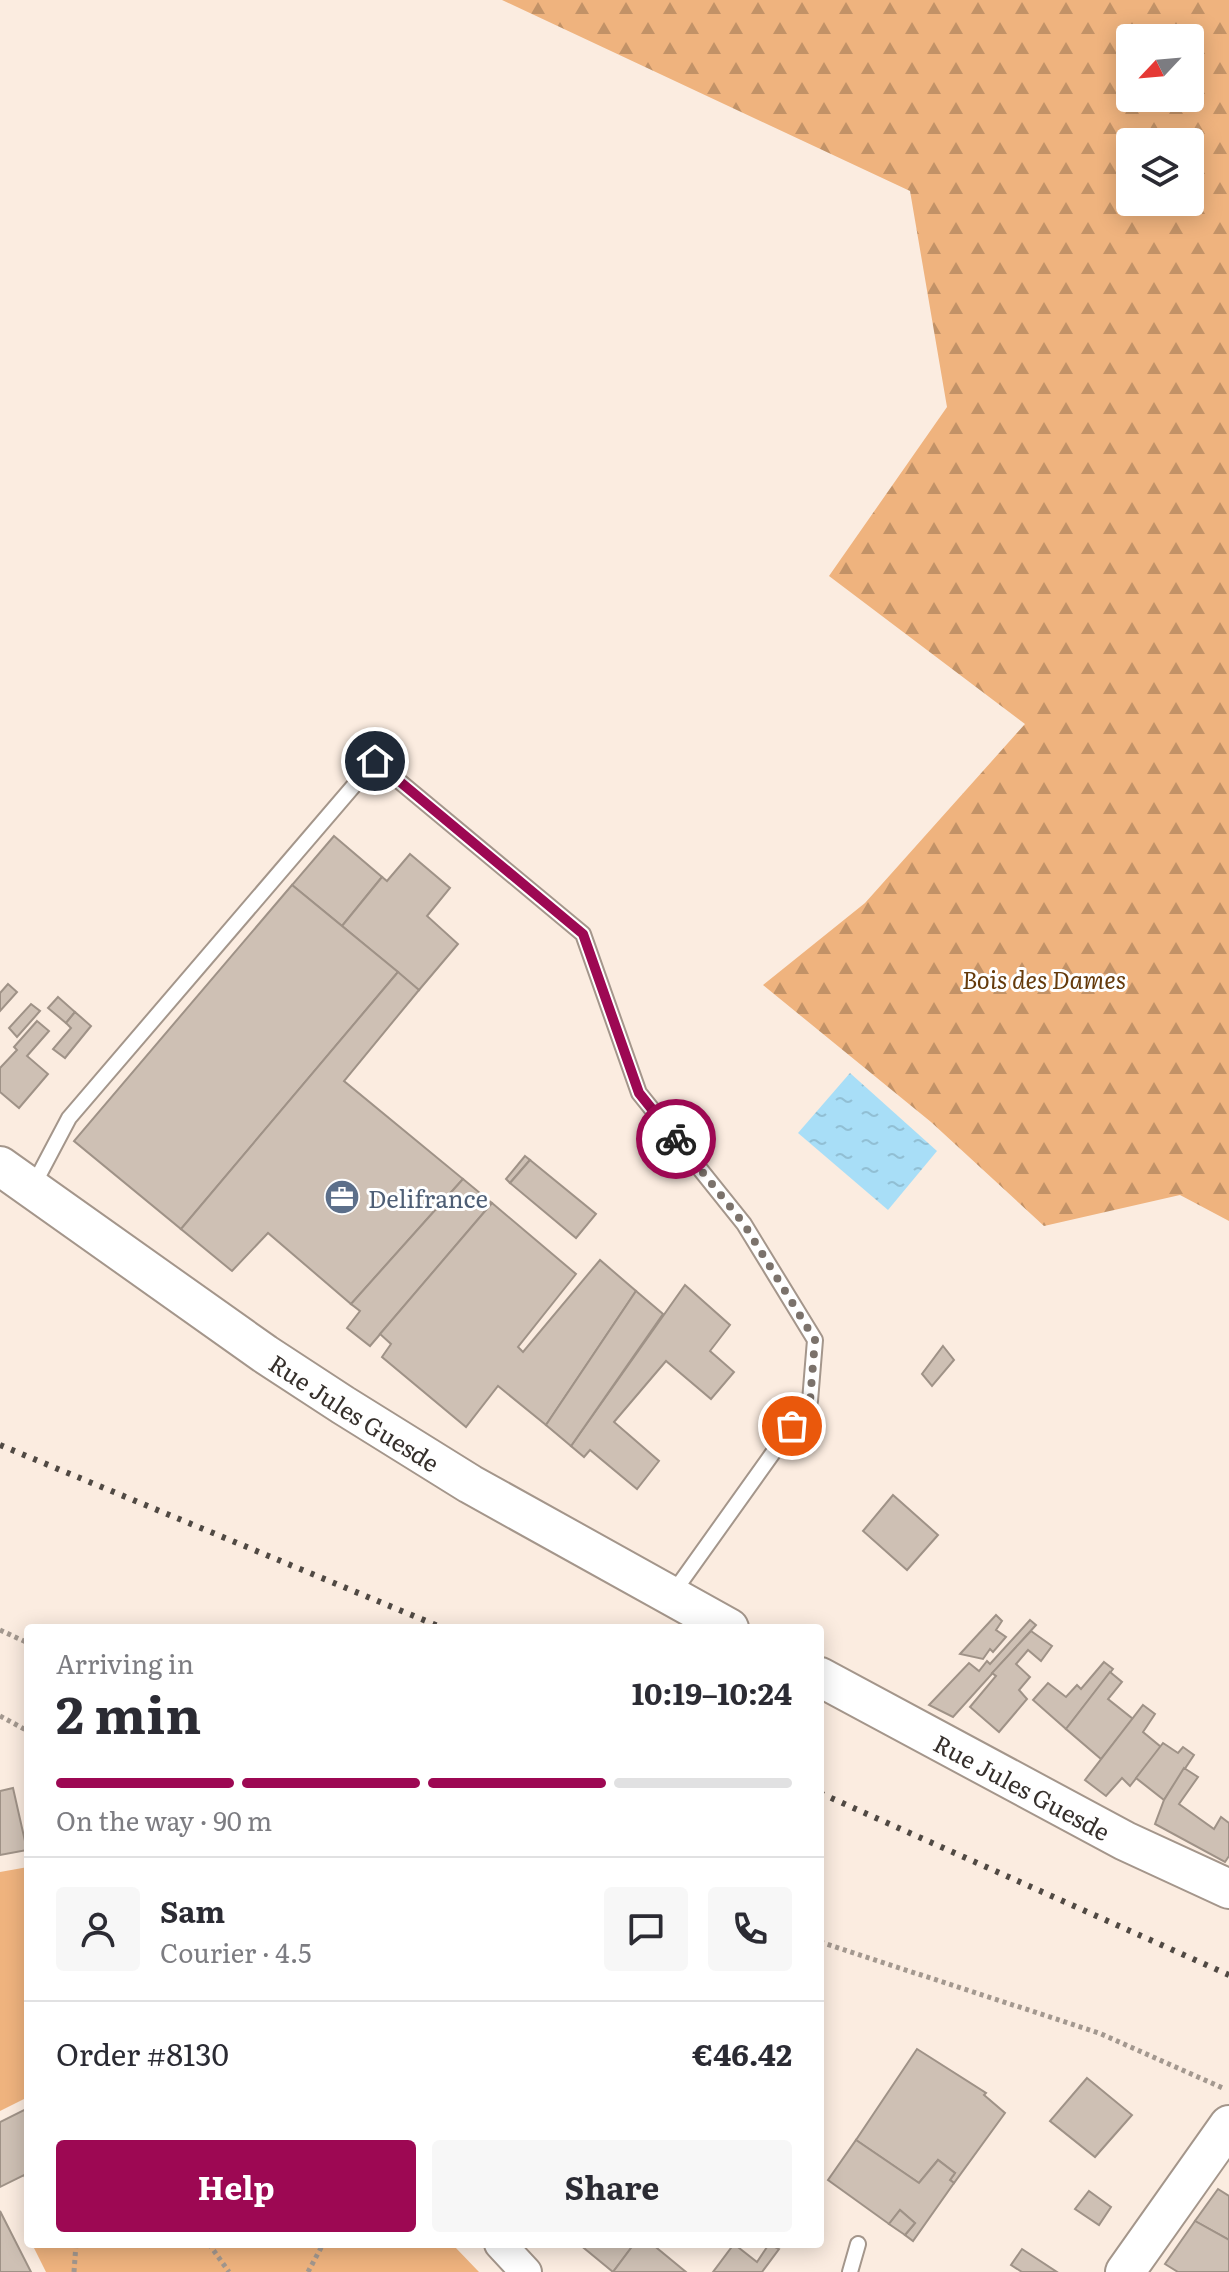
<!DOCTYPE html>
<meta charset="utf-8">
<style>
:root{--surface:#fff;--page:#f7f7f7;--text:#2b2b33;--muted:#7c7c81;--line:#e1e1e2;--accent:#9d0853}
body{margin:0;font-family:Literata,serif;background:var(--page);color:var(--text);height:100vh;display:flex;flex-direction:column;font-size:30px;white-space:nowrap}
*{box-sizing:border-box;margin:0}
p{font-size:26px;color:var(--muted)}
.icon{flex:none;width:44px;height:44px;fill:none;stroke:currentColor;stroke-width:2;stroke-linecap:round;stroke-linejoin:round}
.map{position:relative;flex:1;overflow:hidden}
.drawer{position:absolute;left:24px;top:1624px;width:800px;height:624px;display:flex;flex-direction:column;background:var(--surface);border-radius:8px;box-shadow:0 4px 20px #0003}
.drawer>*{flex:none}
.needle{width:52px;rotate:244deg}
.controls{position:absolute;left:1116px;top:24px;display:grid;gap:16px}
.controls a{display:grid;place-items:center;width:88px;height:88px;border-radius:8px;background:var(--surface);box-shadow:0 4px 20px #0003;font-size:40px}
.pin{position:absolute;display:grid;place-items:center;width:68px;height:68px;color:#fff;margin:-34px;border:4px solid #fff;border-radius:50%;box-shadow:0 2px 8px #0007}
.courier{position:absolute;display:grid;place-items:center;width:80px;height:80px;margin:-40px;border:6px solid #9d0853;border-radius:50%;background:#fff;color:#222;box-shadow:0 2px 10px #0007}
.overview em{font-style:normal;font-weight:700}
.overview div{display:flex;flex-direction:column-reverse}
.overview{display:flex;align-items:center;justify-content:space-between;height:136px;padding:0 32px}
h1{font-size:52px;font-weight:700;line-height:60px}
.bar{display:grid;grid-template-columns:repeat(4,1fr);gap:12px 8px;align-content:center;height:96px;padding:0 32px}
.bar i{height:10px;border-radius:6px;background:var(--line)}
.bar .on{background:var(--accent)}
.bar p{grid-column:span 4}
.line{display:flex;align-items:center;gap:20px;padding:0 32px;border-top:2px solid var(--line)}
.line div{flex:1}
.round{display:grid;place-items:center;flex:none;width:84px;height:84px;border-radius:8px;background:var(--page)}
.cta{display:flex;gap:16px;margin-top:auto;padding:16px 32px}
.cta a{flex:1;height:92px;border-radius:8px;background:var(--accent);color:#fff;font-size:32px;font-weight:700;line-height:92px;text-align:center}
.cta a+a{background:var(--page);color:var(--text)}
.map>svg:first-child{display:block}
.grass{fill:#efb37e}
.forest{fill:url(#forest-firs);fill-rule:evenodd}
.water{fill:url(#water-ripples)}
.building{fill:#cec0b4;stroke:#9f9287;stroke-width:2}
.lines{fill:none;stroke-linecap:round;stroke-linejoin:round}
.service-casing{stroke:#a4968b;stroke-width:18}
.minor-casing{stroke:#a4968b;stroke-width:34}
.tertiary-casing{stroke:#a4968b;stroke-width:42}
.path{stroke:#a3988f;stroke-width:5;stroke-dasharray:4 4;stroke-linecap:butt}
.service{stroke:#fff;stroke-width:14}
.minor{stroke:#fff;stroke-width:30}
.tertiary{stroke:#fff;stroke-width:38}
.rail{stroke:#504943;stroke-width:6;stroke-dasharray:4 8;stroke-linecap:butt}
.done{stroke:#7b726b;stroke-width:8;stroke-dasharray:0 14.4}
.route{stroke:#9d0853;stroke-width:10}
.labels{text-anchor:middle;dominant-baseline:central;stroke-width:6;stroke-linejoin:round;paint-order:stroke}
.park-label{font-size:24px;font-style:italic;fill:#653a0b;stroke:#fff}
.service-label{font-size:24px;fill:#4e5e75;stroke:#fff;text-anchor:start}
.street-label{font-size:24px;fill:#36302c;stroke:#fff}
</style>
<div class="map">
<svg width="1229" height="2272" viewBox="0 0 1229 2272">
<defs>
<pattern id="forest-firs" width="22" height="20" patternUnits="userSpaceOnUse" patternTransform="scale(2)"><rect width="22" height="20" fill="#efb37e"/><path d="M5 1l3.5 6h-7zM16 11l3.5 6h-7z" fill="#c29267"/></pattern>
<pattern id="water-ripples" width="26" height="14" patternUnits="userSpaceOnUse" patternTransform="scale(2)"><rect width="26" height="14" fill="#a8def7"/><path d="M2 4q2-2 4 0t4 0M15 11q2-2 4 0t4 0" fill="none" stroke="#91bfd4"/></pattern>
</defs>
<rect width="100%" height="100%" fill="#fbece0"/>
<g class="grass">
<polygon points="28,1867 28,2097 0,2111 0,1872"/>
<polygon points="32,2244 457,2244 455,2247 479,2272 46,2272"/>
</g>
<path class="forest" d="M502 0H1229V1221L1180 1195 1044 1226 931 1122 763 985 865 903 1025 724 829 576 947 407 910 191ZM1130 38H1190V98H1130ZM1130 142H1190V202H1130Z"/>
<polygon class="water" points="850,1073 937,1151 888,1210 798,1133"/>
<g class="building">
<polygon points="334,836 382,877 342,926 292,885"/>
<polygon points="410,854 450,888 427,916 458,944 419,990 342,926 382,877 387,881"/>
<polygon points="292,885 398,972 181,1229 74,1141"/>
<polygon points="398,972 419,990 344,1081 463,1179 351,1304 268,1233 232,1271 181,1229"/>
<polygon points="8,984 17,992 0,1011 0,993"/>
<polygon points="58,997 75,1012 66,1023 48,1008"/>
<polygon points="31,1004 40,1011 17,1037 9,1028"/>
<polygon points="75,1012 91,1026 65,1058 53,1049 71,1028 66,1023"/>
<polygon points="37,1021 49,1031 27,1056 48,1074 19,1108 0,1092 0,1068 17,1050 14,1047"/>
<polygon points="525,1156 530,1160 510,1183 506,1179"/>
<polygon points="530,1160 596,1214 576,1238 510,1183"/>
<polygon points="463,1179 492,1203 370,1346 347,1328 360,1311 351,1304"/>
<polygon points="492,1203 576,1274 518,1347 523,1352 600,1260 636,1291 546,1425 498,1386 466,1427 382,1357 391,1344 380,1334"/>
<polygon points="685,1285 730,1325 710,1351 734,1372 711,1399 666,1361 614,1422 659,1461 637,1489 590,1450 584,1457 571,1446"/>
<polygon points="636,1291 663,1314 571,1446 546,1425"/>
<polygon points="943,1346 954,1360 932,1386 922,1374"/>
<polygon points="893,1495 938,1535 907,1570 863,1531"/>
<polygon points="996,1615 1002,1621 996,1630 1006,1637 993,1652 990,1649 983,1659 960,1654"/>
<polygon points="1030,1620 1036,1625 953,1717 929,1705 969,1663 979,1671 987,1661 990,1664"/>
<polygon points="1031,1631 1052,1646 1041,1661 1028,1650 1016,1664 1030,1677 1019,1690 1027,1699 999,1732 970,1707 996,1676 992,1673"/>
<polygon points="1104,1662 1113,1669 1066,1729 1033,1700 1048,1683 1066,1697 1077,1685 1081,1689"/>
<polygon points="1110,1672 1122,1682 1108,1699 1133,1719 1101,1759 1066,1729"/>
<polygon points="1143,1705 1155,1714 1143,1732 1161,1747 1130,1786 1122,1778 1106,1796 1085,1780"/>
<polygon points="1163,1743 1178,1753 1183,1747 1194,1755 1164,1800 1136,1778"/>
<polygon points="1184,1768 1198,1777 1179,1804 1214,1829 1221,1817 1229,1823 1229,1856 1225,1862 1155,1824 1164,1800"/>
<polygon points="13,1788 27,1850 0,1855 0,1791"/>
<polygon points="917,2049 986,2093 984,2095 1005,2113 954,2183 950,2180 955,2173 938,2160 919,2183 856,2140"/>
<polygon points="1087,2078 1132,2115 1095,2157 1050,2121"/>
<polygon points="28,2108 28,2184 24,2175 0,2187 0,2122"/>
<polygon points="856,2140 919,2183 938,2160 955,2173 950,2180 954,2183 913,2241 905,2235 915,2223 900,2210 889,2224 828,2180"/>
<polygon points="1218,2189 1229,2196 1229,2240 1195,2221"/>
<polygon points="1089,2191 1111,2207 1099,2225 1075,2209"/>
<polygon points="900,2210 915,2223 905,2235 889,2224"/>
<polygon points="0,2211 31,2272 0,2272"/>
<polygon points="1195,2221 1229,2240 1229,2272 1178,2272 1165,2264"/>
<polygon points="579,2244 634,2244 613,2272"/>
<polygon points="634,2244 652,2244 686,2272 613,2272"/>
<polygon points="734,2244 757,2262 769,2244 779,2249 762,2272 713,2272"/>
<polygon points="1022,2249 1057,2272 1022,2272 1011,2265"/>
</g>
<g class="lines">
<defs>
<g id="service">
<polyline points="32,1188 69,1118 375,761 583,934 639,1093 744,1224 815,1340 810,1401 673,1593"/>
<polyline points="850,2272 858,2244"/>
</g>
<polyline id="minor" points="500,2244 526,2272"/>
<g id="tertiary">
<path id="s1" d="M0 1166 265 1354 343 1405 470 1484 729 1628"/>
<path id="s2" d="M820 1677 1125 1841 1229 1889"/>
<polyline points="1125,2272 1229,2125"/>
</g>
</defs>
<use href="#service" class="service-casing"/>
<use href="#minor" class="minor-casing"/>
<use href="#tertiary" class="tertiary-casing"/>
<g class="path">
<polyline points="0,1630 28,1643"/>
<polyline points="0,1716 28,1731"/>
<polyline points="820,1942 1099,2033 1225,2089"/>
<polyline points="209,2244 229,2272"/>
<polyline points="74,2272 76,2244"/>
<polyline points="308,2272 323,2244"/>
</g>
<use href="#service" class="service"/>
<use href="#minor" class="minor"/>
<use href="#tertiary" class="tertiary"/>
<g class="rail">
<polyline points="0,1445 443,1628"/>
<polyline points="820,1793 1229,1975"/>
</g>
</g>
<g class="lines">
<polyline class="done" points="676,1139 744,1224 815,1340 810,1401 792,1426"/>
<polyline class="route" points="375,761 583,934 639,1093 676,1139"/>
</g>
<defs>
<symbol id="office-disc" viewBox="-11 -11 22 22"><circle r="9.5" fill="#5c6f8a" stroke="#fff"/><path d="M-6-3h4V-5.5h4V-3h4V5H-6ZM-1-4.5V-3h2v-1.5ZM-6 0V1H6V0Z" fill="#fff"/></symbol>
</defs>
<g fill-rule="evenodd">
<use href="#office-disc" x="322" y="1177" width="40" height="40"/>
</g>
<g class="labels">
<g class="park-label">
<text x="1044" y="978">Bois des Dames</text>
</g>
<g class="service-label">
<text x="368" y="1197">Delifrance</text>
</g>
<g class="street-label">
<text stroke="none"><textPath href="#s1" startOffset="432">Rue Jules Guesde</textPath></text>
<text stroke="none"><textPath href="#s2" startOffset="230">Rue Jules Guesde</textPath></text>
</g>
</g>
</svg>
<div class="controls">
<a><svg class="needle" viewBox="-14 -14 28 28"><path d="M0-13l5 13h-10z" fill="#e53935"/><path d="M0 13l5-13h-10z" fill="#7c7c81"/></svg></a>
<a><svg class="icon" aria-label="layers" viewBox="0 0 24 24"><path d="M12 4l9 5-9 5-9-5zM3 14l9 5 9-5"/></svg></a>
</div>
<div class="pin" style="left:792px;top:1426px;background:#ea580c"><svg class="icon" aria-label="bag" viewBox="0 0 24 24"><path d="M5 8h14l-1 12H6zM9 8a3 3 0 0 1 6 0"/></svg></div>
<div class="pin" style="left:375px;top:761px;background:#1f2937"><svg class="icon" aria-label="home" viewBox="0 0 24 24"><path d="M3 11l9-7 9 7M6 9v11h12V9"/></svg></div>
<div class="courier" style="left:676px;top:1139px"><svg class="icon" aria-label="bike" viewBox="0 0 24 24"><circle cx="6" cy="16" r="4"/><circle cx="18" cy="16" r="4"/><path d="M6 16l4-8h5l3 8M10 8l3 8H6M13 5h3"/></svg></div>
<section class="drawer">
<div class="overview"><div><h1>2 min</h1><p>Arriving in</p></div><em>10:19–10:24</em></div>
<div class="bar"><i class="on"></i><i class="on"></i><i class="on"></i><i></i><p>On the way · 90 m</p></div>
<div class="line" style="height:144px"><a class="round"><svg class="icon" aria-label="person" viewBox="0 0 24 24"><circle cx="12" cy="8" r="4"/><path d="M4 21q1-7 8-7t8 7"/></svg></a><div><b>Sam</b><p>Courier · 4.5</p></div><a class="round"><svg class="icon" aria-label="chat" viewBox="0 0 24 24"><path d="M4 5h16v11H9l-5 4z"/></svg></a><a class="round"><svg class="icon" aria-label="phone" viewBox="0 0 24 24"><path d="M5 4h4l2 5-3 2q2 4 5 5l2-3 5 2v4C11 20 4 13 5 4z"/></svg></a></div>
<div class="line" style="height:104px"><div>Order #8130</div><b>€46.42</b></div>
<div class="cta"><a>Help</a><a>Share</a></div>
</section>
</div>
